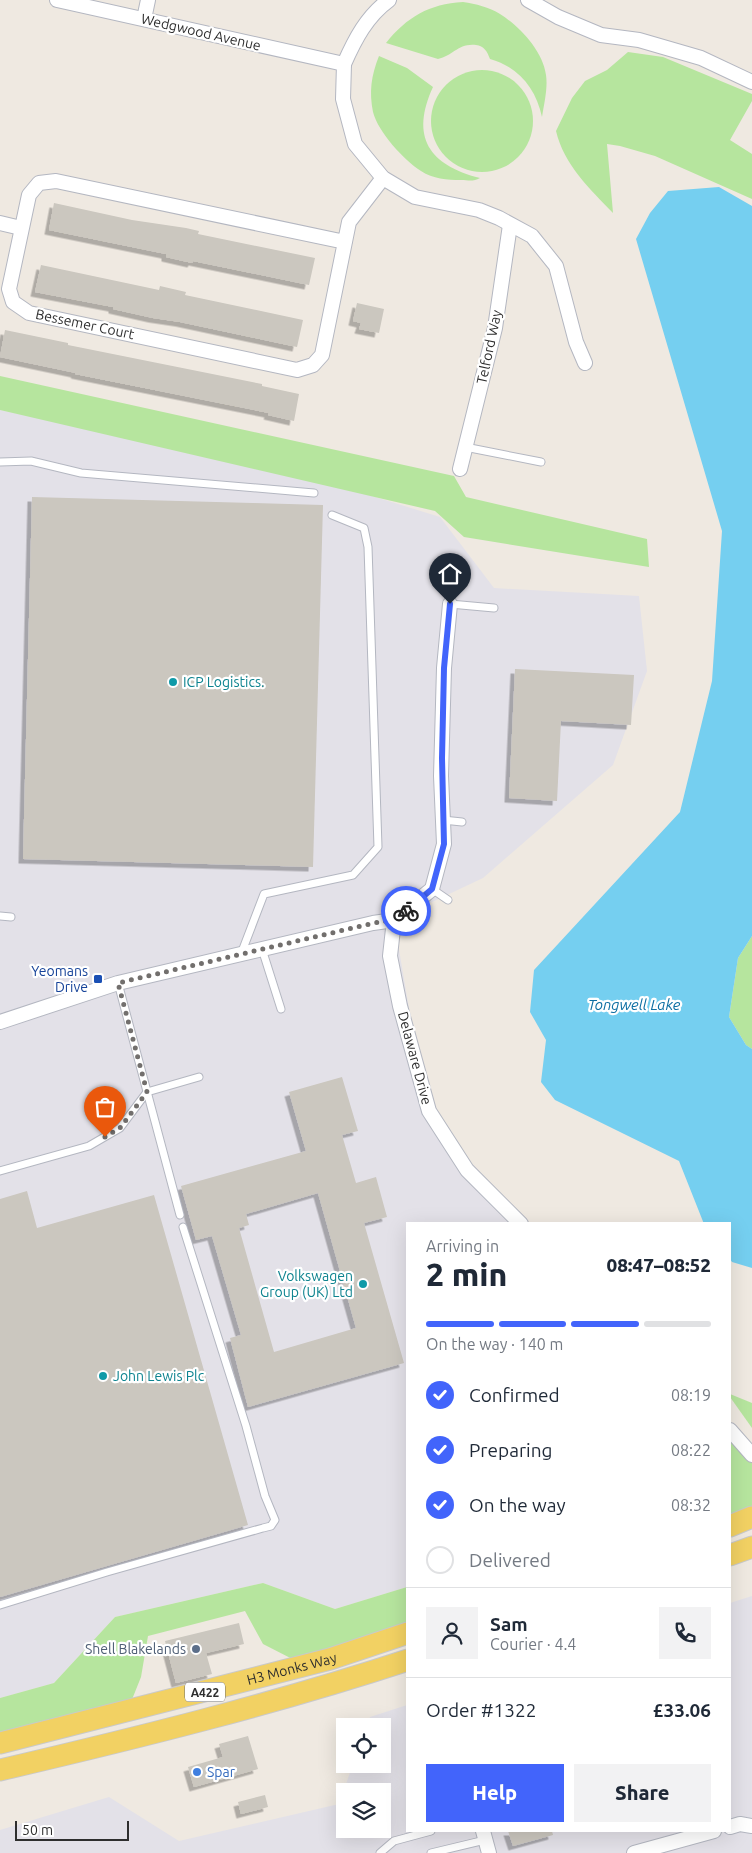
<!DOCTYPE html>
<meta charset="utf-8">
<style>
:root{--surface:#fff;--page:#f2f2f3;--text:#1f2937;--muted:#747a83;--line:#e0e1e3;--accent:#4264fb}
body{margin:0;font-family:Ubuntu,sans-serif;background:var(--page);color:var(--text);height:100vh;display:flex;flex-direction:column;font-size:19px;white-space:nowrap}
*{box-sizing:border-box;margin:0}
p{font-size:16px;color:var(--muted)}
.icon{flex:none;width:28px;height:28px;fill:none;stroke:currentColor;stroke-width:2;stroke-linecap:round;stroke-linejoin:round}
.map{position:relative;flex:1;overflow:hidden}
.details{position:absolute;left:406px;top:1222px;width:325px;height:610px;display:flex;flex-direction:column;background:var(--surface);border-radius:0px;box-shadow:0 5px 20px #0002}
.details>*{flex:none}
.controls{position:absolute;left:336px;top:1718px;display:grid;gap:10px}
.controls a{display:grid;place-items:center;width:55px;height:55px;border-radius:0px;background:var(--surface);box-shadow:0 5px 20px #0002;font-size:25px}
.scale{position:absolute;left:15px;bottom:12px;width:114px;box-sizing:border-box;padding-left:5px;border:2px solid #2e2e2e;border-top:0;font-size:14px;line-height:18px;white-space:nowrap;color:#2e2e2e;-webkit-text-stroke:4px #fff;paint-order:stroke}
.pin{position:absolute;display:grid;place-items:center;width:42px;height:42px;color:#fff;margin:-51px -21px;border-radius:50% 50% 50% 0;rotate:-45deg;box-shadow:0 0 5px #0007}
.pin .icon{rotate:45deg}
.courier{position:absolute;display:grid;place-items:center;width:50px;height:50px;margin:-25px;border:4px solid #4264fb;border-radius:50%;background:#fff;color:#222;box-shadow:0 1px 6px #0007}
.summary em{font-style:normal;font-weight:800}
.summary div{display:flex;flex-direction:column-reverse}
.summary{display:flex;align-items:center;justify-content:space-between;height:85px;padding:0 20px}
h1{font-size:32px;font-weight:800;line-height:38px}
.bar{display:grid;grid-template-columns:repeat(4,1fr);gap:8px 5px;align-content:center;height:60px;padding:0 20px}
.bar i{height:6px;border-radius:4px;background:var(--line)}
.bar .on{background:var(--accent)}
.bar p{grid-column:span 4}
.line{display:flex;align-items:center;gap:12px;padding:0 20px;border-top:1px solid var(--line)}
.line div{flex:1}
.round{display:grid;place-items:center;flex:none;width:52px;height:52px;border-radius:0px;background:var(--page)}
ol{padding:0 20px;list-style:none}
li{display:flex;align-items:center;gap:15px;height:55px}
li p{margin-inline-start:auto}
li .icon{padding:5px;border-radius:50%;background:var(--accent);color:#fff;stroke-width:4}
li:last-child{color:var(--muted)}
li i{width:28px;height:28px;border:2px solid var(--line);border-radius:50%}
.cta{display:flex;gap:10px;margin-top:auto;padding:10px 20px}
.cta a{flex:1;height:58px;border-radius:0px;background:var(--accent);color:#fff;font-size:20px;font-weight:800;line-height:58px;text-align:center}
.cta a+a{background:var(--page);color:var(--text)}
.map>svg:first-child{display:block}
.industrial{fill:#e3e1e8;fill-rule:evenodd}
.green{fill:#b6e59e}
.water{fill:#75cff0}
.building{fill:#cbc7bf;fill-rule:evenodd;filter:url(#shadow)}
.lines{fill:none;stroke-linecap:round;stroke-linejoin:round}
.lane-casing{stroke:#b4b7c1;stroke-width:9}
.street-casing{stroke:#b4b7c1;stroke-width:16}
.primary-casing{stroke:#c9c9c9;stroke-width:23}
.lane{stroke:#fff;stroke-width:7}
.street{stroke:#fff;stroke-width:14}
.primary{stroke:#f2d163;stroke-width:21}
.done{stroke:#726f6d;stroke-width:5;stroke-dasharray:0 9}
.route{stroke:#4264fb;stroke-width:6}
.culture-dot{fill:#0f9aa8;stroke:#fff;stroke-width:2}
.transit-dot{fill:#1a4fb4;stroke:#fff;stroke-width:2}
.service-dot{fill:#5c6f8a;stroke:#fff;stroke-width:2}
.shop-dot{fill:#3f7fe0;stroke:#fff;stroke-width:2}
.labels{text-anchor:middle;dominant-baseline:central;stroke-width:4.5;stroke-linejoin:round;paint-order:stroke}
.shield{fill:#fff;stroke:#6d6d6d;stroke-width:1}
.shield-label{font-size:12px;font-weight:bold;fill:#2e2e2e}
.street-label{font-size:14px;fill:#2e2e2e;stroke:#fff}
.culture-label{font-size:14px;fill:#0d838f;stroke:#fff;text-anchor:start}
.transit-label{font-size:14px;fill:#164399;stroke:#fff;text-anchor:end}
.service-label{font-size:14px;fill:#4e5e75;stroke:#fff;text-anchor:end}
.shop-label{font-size:14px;fill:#366cbe;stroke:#fff;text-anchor:start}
.water-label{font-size:15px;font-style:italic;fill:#0d6fa3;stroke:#fff}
</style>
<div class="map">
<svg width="752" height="1853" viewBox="0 0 752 1853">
<defs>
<filter id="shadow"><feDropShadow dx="-4.5" dy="4.5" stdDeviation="0" flood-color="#0004"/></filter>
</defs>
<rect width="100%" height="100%" fill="#efe9e1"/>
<g class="industrial">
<polygon points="0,410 278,467 440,517 494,588 639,596 647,671 613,765 483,878 394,920 426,1109 519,1224 408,1224 407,1587 335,1609 263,1583 115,1617 54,1683 0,1698"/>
<path d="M752 1596V1853H0V1830L109 1797 179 1841 339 1804 353 1764H382V1726H367L370 1717 407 1705 408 1831H730V1603ZM345 1791H382V1829H345Z"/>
</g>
<g class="green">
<path d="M463 2C476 4 489 7 500 14 519 26 543 51 546 75 548 88 544 104 542 117 536 89 519 67 490 59 487 51 484 46 476 45 458 43 453 56 438 59L386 43C407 17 429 4 463 2Z"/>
<path d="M628 52 663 57 752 94V101L730 140 752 154V199L655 156 620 146 607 144 613 213C590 189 564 165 556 131L572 98 585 81 607 70Z"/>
<path d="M379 56 407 68 433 87C410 137 429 165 480 178 473 182 468 180 461 180 447 180 433 179 421 171 404 160 378 132 373 112 369 92 371 76 379 56Z"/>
<circle cx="482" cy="121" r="51"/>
<polygon points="0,376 454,476 466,497 647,539 649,567 464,537 435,511 0,410"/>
<polygon points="752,936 752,1049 746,1045 729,1017 738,958"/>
<polygon points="730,1394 752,1403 752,1428 730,1397"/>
<polygon points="730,1430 752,1455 752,1517 730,1526"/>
<polygon points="263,1583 335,1609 407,1587 407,1633 306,1666 263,1644 245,1611 148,1636 141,1677 127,1712 0,1743 0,1698 54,1683 115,1617"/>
</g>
<polygon class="water" points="719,187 752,206 752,936 738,958 729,1017 746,1045 752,1049 752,1268 732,1262 730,1259 730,1224 704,1224 679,1161 555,1100 541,1082 546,1040 530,1012 534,970 680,812 712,681 722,531 636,239 650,213 668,191"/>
<g class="building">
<polygon points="54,203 132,220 186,228 199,231 198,234 315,258 309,285 193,261 192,263 166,257 166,254 49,230"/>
<polygon points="41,265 159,290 160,286 186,292 185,295 303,320 297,347 180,322 153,318 113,309 113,307 35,292"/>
<polygon points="357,303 384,309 379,333 359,329 361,323 353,321"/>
<polygon points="5,330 68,343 68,345 262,384 262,386 299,394 294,421 268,415 269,413 75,374 76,373 0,357"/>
<polygon points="32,497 323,505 313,867 23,859"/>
<polygon points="515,669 634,675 631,725 561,721 557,801 509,798"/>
<path d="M342 1077 358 1131 342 1135 356 1183 376 1177 387 1217 364 1223 404 1363 248 1407 230 1338 241 1335 212 1236 196 1240 181 1186 306 1151 289 1092ZM318 1193 356 1328 274 1352 239 1228 249 1225 246 1214Z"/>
<polygon points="27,1191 37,1228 154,1195 248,1525 0,1597 0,1199"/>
<polygon points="239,1623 244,1644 206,1653 212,1674 176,1683 165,1641"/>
<polygon points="248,1736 258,1769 194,1787 188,1767 223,1757 219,1744"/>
<polygon points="265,1795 268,1807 241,1814 238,1802"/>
<polygon points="508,1831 552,1831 553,1835 513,1846"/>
</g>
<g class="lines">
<defs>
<g id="lane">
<polyline points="465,447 541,462"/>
<polyline points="0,462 31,461 81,473 314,493"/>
<polyline points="450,604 494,608"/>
<polyline points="443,820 462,822"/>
<polyline points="432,889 448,900"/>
<polyline points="0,916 11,917"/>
<polyline points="262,949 281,1009"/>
<polyline points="241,954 264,894 353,875 378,847 368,547 364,528 332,515"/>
<polyline points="118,983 180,1215"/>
<polyline points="0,1171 89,1146 120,1128 147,1092 199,1077"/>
<polyline points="0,1605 107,1572 263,1528 271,1526 275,1520 265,1496 246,1426 183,1227"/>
<polyline points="380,1853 394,1841 431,1831"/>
<polyline points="431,1853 485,1840"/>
</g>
<g id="street">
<polyline points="57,0 344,64 343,99 355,144 383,178 415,197 479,210 499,218 532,236 556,266 576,342 585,363"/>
<polyline points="528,0 558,17 601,35 639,40 701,58 752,82"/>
<polyline points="144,19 148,0"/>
<path d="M344 64C355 39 367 16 389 0"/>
<polyline points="0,223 21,228"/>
<polyline points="345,242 56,181 39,183 29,195 9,289 13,302 29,313 297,370 313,365 322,355 349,222 383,178"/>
<polyline points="460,469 495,328 510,225"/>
<polyline points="394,920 390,956 400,1006 429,1111 467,1170 521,1224"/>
<polyline points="0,1022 118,983 373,923 394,920 432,889 444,844 441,776 444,668 450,604"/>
<polyline points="730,1430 752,1455"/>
<polyline points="730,1827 740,1824 752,1826"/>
<polyline points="483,1831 489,1853"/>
<polyline points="634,1853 714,1831"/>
</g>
<g id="primary">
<polyline points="730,1526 752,1517"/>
<polyline points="730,1555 752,1547"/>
<path id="s1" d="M0 1743 330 1659 408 1633"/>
<path d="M0 1770C137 1738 274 1704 408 1660"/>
</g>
</defs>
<use href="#lane" class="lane-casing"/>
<use href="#street" class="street-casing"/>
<use href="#primary" class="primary-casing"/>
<use href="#lane" class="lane"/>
<use href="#street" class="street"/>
<use href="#primary" class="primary"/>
</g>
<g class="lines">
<polyline class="done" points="105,1137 120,1128 147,1092 118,983 374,923 394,920 406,911"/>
<polyline class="route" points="406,911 432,889 444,844 442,758 444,668 450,604"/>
</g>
<g class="culture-dot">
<circle cx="173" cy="682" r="5"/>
<circle cx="363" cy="1284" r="5"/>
<circle cx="103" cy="1376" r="5"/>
</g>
<rect class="transit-dot" x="93" y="974" width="10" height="10" rx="2.5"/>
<circle class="service-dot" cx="196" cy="1649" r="5"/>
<circle class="shop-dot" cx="197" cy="1772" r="5"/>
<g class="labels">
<rect class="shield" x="185" y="1682.5" width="40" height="19" rx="4"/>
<g class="shield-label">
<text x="205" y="1692">A422</text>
</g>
<g class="street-label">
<text transform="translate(201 32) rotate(13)">Wedgwood Avenue</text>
<text transform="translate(85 324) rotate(12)">Bessemer Court</text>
<text transform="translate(489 347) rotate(-78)">Telford Way</text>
<text transform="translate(415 1058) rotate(75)">Delaware Drive</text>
<text stroke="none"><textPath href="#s1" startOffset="301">H3 Monks Way</textPath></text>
</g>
<g class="culture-label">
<text x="183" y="682">ICP Logistics.</text>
<text x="353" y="1276" text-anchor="end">Volkswagen<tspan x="353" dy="16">Group (UK) Ltd</tspan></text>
<text x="113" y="1376">John Lewis Plc</text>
</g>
<g class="transit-label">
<text x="88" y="971">Yeomans<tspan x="88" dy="16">Drive</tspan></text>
</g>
<g class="service-label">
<text x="186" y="1649">Shell Blakelands</text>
</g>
<g class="shop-label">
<text x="207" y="1772">Spar</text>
</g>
<g class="water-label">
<text x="634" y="1004">Tongwell Lake</text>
</g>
</g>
</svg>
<div class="controls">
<a><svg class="icon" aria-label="locate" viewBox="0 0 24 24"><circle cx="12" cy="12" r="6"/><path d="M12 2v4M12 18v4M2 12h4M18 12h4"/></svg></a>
<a><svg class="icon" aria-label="layers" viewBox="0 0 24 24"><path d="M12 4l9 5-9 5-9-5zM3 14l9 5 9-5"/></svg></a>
</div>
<div class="scale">50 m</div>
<div class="pin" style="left:105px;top:1137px;background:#ea580c"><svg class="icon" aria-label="bag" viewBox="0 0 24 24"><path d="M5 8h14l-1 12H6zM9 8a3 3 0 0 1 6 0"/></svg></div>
<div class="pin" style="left:450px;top:604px;background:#1f2937"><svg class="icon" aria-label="home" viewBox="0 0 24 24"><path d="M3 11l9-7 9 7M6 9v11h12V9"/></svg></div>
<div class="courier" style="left:406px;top:911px"><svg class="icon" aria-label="bike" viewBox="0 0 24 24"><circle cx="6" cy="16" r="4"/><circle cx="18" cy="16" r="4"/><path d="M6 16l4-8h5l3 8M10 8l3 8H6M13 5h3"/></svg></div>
<section class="details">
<div class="summary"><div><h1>2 min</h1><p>Arriving in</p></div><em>08:47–08:52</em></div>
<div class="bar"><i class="on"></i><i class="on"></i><i class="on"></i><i></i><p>On the way · 140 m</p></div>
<ol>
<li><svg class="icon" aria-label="check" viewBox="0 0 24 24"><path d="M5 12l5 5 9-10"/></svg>Confirmed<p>08:19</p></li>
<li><svg class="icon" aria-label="check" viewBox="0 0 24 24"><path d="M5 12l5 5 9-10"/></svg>Preparing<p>08:22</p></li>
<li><svg class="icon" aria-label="check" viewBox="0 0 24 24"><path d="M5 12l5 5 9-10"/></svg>On the way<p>08:32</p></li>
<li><i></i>Delivered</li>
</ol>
<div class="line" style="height:90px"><a class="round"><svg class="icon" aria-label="person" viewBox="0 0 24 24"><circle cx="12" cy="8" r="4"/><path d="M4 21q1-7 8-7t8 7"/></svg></a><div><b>Sam</b><p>Courier · 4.4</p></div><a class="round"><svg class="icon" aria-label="phone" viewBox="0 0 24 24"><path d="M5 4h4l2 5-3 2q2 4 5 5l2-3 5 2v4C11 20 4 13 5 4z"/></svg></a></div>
<div class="line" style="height:65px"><div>Order #1322</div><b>£33.06</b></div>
<div class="cta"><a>Help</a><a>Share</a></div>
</section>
</div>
